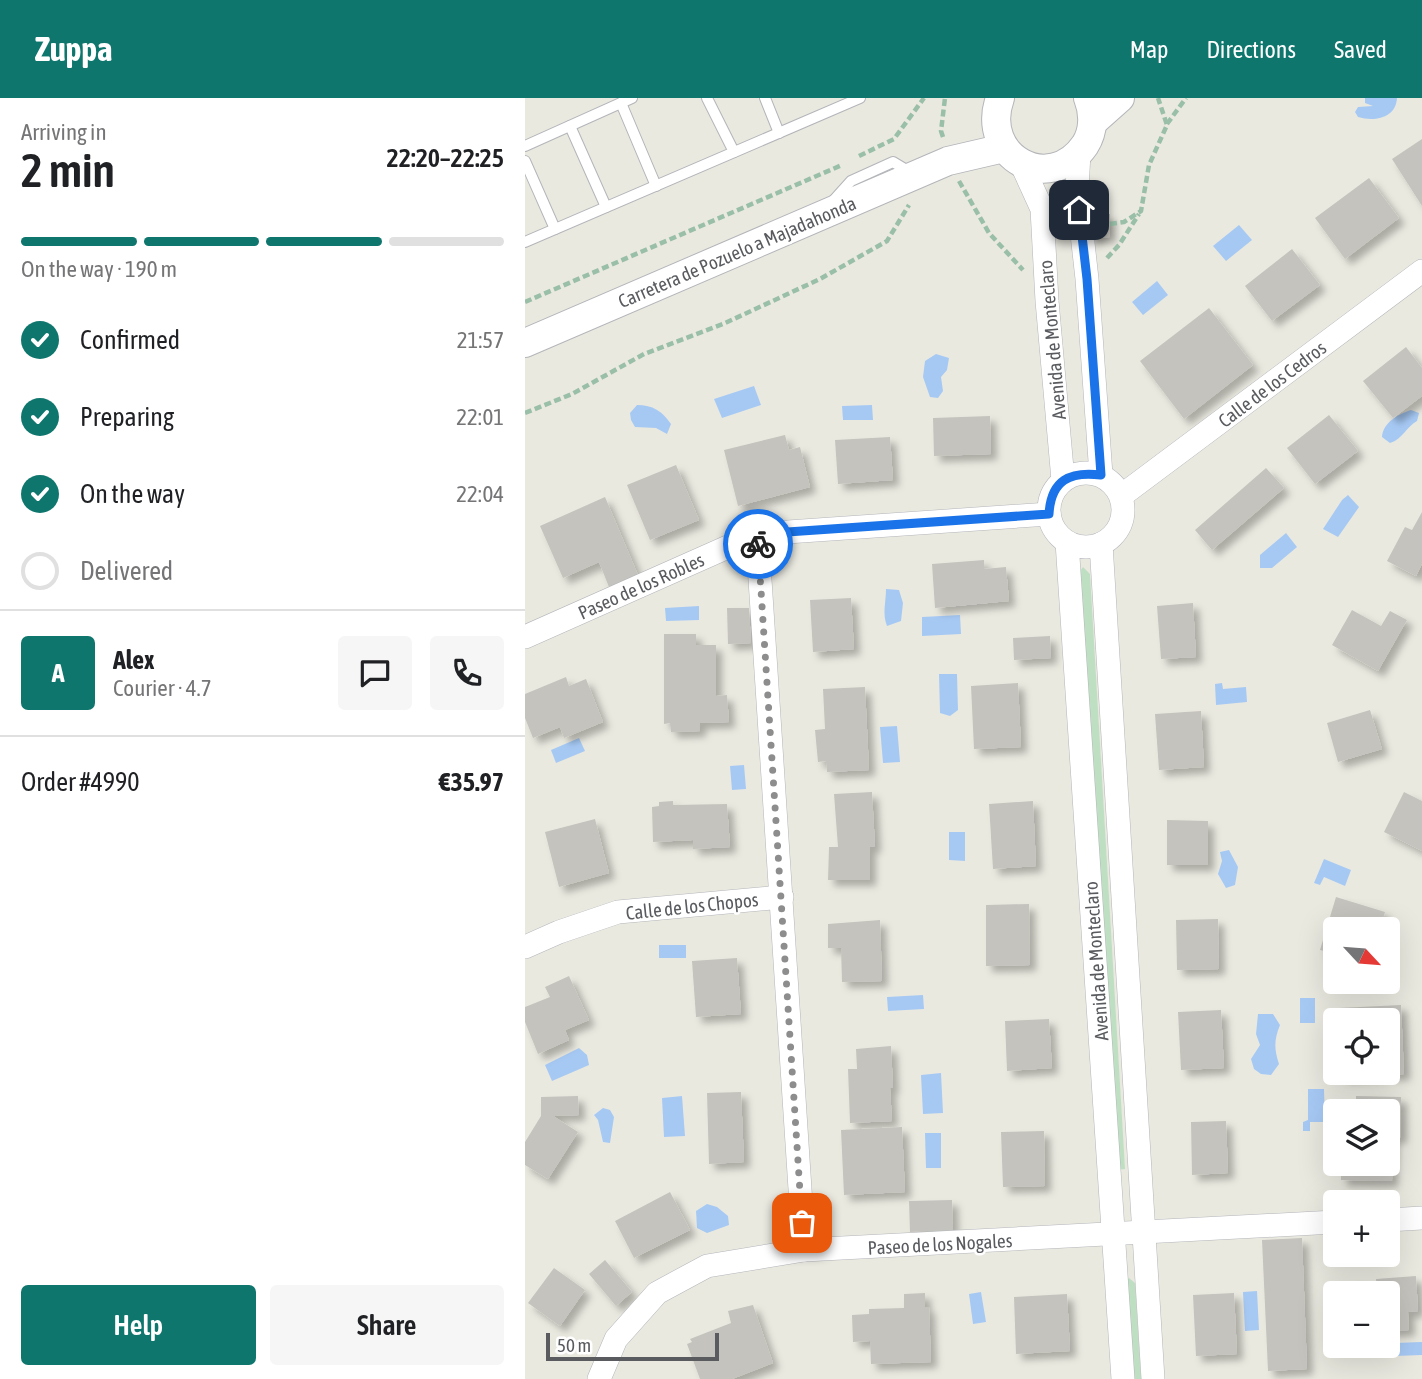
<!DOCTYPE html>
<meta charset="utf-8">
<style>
:root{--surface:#fff;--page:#f6f6f6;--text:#202124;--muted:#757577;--line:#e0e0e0;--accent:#0f766e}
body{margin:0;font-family:"Asap Condensed",sans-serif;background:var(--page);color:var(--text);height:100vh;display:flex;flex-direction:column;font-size:26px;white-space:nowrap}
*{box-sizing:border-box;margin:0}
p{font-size:23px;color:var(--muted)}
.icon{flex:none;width:38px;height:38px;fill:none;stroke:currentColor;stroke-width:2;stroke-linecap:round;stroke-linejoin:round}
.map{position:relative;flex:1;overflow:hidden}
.panel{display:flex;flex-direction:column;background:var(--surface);width:525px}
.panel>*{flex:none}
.needle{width:46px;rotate:116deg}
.controls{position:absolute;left:798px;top:819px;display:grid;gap:14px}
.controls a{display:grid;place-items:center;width:77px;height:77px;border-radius:7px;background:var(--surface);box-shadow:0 7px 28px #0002;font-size:35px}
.scale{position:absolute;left:21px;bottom:18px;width:173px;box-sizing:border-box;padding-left:7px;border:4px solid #595b5f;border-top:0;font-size:19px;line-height:24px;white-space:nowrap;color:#595b5f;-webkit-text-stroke:5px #fff;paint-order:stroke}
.pin{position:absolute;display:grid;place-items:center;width:60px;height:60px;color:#fff;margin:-30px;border-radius:14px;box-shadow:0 4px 10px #0006}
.courier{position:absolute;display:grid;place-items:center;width:70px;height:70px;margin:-35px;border:5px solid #1a73e8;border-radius:50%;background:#fff;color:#222;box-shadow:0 2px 9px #0007}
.head em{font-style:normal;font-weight:600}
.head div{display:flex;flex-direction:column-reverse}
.head{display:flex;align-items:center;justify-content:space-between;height:119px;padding:0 21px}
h1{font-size:46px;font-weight:600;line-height:52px}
.bar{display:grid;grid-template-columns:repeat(4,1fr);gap:10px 7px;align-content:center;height:84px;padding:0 21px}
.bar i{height:9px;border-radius:5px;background:var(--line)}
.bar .on{background:var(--accent)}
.bar p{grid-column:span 4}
.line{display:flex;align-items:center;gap:18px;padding:0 21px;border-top:2px solid var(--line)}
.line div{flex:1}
.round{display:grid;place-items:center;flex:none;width:74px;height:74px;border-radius:7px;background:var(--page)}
ol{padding:0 21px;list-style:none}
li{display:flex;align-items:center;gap:21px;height:77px}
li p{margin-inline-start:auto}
li .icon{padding:7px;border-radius:50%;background:var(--accent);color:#fff;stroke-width:4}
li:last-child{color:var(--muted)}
li i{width:38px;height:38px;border:4px solid var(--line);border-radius:50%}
.primary-button{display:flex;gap:14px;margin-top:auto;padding:14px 21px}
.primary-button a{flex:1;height:80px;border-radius:7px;background:var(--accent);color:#fff;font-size:28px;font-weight:600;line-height:80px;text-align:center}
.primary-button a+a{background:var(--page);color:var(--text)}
header{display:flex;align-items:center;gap:42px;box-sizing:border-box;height:98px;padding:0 35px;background:var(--accent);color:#fff}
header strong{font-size:33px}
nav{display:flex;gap:38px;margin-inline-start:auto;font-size:24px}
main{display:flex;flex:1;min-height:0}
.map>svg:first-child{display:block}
.green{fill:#bfdfc3}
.water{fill:#a6c9f4}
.building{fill:#c5c3bd;filter:url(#shadow)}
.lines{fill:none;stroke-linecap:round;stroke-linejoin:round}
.service-casing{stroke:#b3b5b9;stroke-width:12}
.minor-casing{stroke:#b3b5b9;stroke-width:24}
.tertiary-casing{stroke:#b3b5b9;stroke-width:30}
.path{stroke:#9abfa8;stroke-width:4.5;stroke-dasharray:7 3.5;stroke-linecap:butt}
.service{stroke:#fff;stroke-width:10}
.minor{stroke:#fff;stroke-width:23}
.tertiary{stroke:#fff;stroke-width:28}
.done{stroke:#8c8d8c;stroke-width:7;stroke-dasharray:0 12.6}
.route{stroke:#1a73e8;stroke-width:9}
.labels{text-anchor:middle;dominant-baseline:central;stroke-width:5;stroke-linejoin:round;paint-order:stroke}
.street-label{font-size:19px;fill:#595b5f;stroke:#fff}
</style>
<header>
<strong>Zuppa</strong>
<nav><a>Map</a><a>Directions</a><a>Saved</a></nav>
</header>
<main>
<section class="panel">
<div class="head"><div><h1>2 min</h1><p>Arriving in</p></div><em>22:20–22:25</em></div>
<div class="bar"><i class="on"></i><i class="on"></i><i class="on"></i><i></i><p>On the way · 190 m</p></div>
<ol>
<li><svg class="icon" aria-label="check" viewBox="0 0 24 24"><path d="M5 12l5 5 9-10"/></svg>Confirmed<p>21:57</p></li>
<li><svg class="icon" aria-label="check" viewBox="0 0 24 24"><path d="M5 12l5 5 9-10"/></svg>Preparing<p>22:01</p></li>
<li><svg class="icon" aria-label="check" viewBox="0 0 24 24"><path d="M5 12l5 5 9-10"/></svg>On the way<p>22:04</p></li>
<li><i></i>Delivered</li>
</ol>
<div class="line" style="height:126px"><b class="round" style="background:var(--accent);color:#fff">A</b><div><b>Alex</b><p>Courier · 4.7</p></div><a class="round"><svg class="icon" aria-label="chat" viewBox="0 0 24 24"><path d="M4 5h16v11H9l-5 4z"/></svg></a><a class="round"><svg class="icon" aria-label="phone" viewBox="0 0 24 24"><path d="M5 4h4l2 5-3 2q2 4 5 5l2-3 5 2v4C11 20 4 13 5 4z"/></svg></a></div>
<div class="line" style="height:91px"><div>Order #4990</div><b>€35.97</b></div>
<div class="primary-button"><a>Help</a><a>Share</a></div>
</section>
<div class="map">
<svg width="897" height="1281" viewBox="0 0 897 1281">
<defs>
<filter id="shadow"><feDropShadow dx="6" dy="6" stdDeviation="3.5" flood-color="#0004"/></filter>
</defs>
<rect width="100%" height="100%" fill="#eae9e0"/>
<g class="green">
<polygon points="558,469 565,476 600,1071 591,1072 552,477"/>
<polygon points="604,1180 610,1185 616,1281 604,1281 598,1186"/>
</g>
<g class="water">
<path d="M840 0H872C871 20 850 24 833 19L830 14 833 9 848 8 840 5Z"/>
<polygon points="714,127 727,142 701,163 688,148"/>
<polygon points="632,183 643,197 618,217 607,204"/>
<polygon points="411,256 424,260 422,272 416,279 418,293 413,300 405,299 398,279 400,263"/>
<polygon points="229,288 236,307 197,320 189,301"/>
<path d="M112 307C128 307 137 313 146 326L142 336 131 330 110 329 106 322 105 315Z"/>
<polygon points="347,307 348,322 318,322 317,308"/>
<path d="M886 312 894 315 892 323C881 329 878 341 865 345L857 339C858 324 874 316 886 312Z"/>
<polygon points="823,397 834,409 813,439 798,431 817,402"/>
<polygon points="761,435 772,449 747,470 735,470 735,457"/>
<path d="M361 491 374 492 378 505 376 523 362 528C357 515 361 505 361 491Z"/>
<polygon points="174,508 174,522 141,523 140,510"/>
<polygon points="435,517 436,536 397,538 397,519"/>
<polygon points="414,576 432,576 433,612 425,618 415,615"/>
<polygon points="697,585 698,591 721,589 722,604 691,607 690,586"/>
<polygon points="372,628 375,664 358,665 355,629"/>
<polygon points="54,640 60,653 31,665 26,652"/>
<polygon points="219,667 221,691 207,692 205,668"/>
<polygon points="424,734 440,734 440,763 424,762"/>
<polygon points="704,752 713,769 710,787 701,790 693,776 697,763 695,754"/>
<polygon points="799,761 826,772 820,788 799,779 795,787 789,785"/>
<rect x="134" y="847" width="27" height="13"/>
<polygon points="398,897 399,911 363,913 362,899"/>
<rect x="775" y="900" width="15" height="25"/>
<path d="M733 916H748L755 927C749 942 749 951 754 966L746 977 736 976 729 971 726 961 735 947 731 936Z"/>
<polygon points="54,950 62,957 64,967 27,983 20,967"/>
<polygon points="416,975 418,1015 398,1016 396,977"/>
<polygon points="783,991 799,991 800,1024 785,1024 785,1033 778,1033 778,1024 783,1022"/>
<polygon points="157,998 160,1038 139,1039 137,1000"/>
<polygon points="78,1010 85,1012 89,1019 85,1045 78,1044 73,1022 69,1017"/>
<polygon points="400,1035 416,1035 416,1070 401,1070"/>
<polygon points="182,1106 192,1109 203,1118 204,1127 182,1135 172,1130 171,1113"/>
<polygon points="732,1193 734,1232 720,1233 718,1194"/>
<polygon points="456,1194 461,1224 448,1226 444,1196"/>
<polygon points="897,1244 897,1257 870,1258 869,1245"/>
</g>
<g class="building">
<polygon points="897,41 897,108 867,61"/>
<polygon points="844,80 874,120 820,161 790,120"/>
<polygon points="585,116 585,139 566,140 564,117"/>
<polygon points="767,151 795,187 747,223 720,188"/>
<polygon points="684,210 728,267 659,321 615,263"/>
<polygon points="881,249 897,270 897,298 868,320 838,283"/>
<polygon points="804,317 833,353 790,386 762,350"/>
<polygon points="465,318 466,356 409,358 408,320"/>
<polygon points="260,337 264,352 275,349 285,389 213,408 199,352"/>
<polygon points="365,339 368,382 313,386 310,342"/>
<polygon points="151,367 174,422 125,442 102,387"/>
<polygon points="741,370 759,390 687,452 670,432"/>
<polygon points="80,399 113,477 84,489 74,464 38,480 15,428"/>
<polygon points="897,414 897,466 891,478 862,463 880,429 887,432"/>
<polygon points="459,462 459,471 481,469 484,503 410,510 407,466"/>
<polygon points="326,500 329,551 288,554 285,502"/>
<polygon points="668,505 671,559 636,561 632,508"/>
<polygon points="202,510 224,510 226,545 203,546"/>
<polygon points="827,512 856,528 865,513 882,522 853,573 807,547"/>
<polygon points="139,536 171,536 171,547 191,547 191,598 202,597 204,624 175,625 175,633 146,634 145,625 139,626"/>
<polygon points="525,538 526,560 489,562 488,540"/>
<polygon points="41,579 44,588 61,581 78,624 39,640 35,629 8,640 0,620 0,596"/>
<polygon points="493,585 496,649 449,651 446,588"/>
<polygon points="340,589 344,672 302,674 301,663 293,664 290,632 300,631 298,591"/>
<polygon points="845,612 857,651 813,664 802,625"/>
<polygon points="676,613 679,669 634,672 630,616"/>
<polygon points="347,694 350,749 345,749 345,782 303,782 304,749 313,749 309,696"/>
<polygon points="879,694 897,703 897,753 859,734"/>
<polygon points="148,703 148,707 202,706 205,749 168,751 168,742 128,744 127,709 134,708 134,704"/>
<polygon points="508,703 511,768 468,771 464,706"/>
<polygon points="70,721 84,775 34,789 20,734"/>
<polygon points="642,722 683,723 683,767 642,767"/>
<polygon points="811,799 860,814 855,831 810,831 810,856 795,852"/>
<polygon points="504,806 505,867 461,868 461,807"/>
<polygon points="693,821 694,871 652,872 651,822"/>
<polygon points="355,822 357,883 317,884 316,850 303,850 303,826"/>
<polygon points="212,860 216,916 171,919 167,863"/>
<polygon points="44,878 64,922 40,932 44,942 13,956 0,924 0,909 25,899 20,889"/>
<polygon points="876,907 879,976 863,977 863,922 814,922 814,910"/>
<polygon points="696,912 699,970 656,972 653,914"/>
<polygon points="524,921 527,970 482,973 480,923"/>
<polygon points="366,948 368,990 365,990 367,1023 325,1025 323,971 332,971 331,951"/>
<polygon points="817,975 855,975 855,977 817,979"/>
<polygon points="216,994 219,1064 184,1066 182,995"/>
<polygon points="53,998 54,1017 28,1018 53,1034 23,1081 0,1067 0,1044 16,1018 16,999"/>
<polygon points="831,998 876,999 876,1039 868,1040 867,1083 816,1082 816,1066 863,1066 863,1013 831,1013"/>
<polygon points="701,1023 703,1075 667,1077 666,1024"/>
<polygon points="377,1029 380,1094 319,1097 316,1032"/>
<polygon points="519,1033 520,1088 478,1089 476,1034"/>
<polygon points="145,1094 165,1132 109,1160 90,1123"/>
<polygon points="427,1102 428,1132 385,1134 384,1103"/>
<polygon points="777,1140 782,1271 743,1273 737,1142"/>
<polygon points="80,1162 107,1194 91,1208 64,1176"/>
<polygon points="29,1170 60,1192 35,1228 3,1205"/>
<polygon points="891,1178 893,1213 883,1214 884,1232 863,1233 863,1195 852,1195 851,1181"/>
<polygon points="400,1195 400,1209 404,1209 406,1264 346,1266 345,1243 328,1244 327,1217 344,1216 344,1211 379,1210 379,1196"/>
<polygon points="709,1195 712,1256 671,1258 668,1197"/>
<polygon points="542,1196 545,1253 491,1256 489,1199"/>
<polygon points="228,1207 248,1265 207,1281 175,1281 162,1246 167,1244 165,1241 206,1225 203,1213"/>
</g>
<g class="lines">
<defs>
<g id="service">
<polyline points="182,0 209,54"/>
<polyline points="240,0 254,35"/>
<polyline points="96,5 131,88"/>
<polyline points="45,28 81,109"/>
<polyline points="0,48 107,0"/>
<polyline points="0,63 30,131"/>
<polyline points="308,103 326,83 368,64 388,76"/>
<polyline points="0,144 335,0"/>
</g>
<g id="minor">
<polyline points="554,55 552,91 562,181 576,377"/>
<polyline points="496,65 517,111 522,203 538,382"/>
<circle cx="561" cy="412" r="37"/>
<polyline points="596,398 897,173"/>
<polyline points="232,436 279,1152"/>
<polyline points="542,444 598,1281"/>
<polyline points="576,446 628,1281"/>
<polyline points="0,539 232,436 524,416"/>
<polyline points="0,849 34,834 93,814 257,799"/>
<polyline points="863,1122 897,1120"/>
<polyline points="74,1281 91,1241 132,1195 182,1168 279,1152 810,1124"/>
</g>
<g id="tertiary">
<path d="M475 0C454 59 525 98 560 47 569 33 569 15 563 0"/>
<polyline points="568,24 595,0"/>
<polyline points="0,245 423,63 479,50"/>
</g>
</defs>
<use href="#service" class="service-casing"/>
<use href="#minor" class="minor-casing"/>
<use href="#tertiary" class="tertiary-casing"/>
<g class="path">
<polyline points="642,26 661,0"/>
<polyline points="418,39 416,33 420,0"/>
<polyline points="334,58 369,41 399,0"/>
<polyline points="434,83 464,135 498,172"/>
<polyline points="585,126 599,124 616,113 624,67 642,27 633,0"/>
<polyline points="582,160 594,147 614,116"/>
<polyline points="0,204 317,67"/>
<polyline points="0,315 47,296 119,256 198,226 295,181 362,143 384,107"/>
</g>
<use href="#service" class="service"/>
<use href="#minor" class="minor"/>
<use href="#tertiary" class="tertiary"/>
</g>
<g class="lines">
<polyline class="done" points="233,446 277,1125"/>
<path class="route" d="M233 446 232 436 524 416C526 382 545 373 576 377L562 181 554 112"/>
</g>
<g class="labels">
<g class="street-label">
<text transform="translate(212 154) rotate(-23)">Carretera de Pozuelo a Majadahonda</text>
<text transform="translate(527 242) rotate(-95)">Avenida de Monteclaro</text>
<text transform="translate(747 286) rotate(-37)">Calle de los Cedros</text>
<text transform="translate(116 488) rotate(-24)">Paseo de los Robles</text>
<text transform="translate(167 808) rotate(-6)">Calle de los Chopos</text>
<text transform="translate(571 863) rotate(-94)">Avenida de Monteclaro</text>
<text transform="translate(415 1146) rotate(-3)">Paseo de los Nogales</text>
</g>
</g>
</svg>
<div class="controls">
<a><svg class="needle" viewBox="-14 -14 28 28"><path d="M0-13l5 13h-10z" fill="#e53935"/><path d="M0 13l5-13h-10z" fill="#757577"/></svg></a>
<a><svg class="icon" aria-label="locate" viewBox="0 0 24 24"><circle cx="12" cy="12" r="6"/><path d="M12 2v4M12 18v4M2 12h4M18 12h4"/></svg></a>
<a><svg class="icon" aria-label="layers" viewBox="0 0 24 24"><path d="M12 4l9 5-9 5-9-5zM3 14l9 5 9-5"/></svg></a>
<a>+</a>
<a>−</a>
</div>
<div class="scale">50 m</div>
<div class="pin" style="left:277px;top:1125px;background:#ea580c"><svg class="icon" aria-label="bag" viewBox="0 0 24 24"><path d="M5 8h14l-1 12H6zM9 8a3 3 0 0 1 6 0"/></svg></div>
<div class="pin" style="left:554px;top:112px;background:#1f2937"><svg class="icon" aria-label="home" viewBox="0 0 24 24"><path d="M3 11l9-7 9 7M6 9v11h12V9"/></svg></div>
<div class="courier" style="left:233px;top:446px"><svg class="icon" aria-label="bike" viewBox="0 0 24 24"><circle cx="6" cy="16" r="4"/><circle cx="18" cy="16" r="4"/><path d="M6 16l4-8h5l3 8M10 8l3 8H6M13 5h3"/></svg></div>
</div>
</main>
